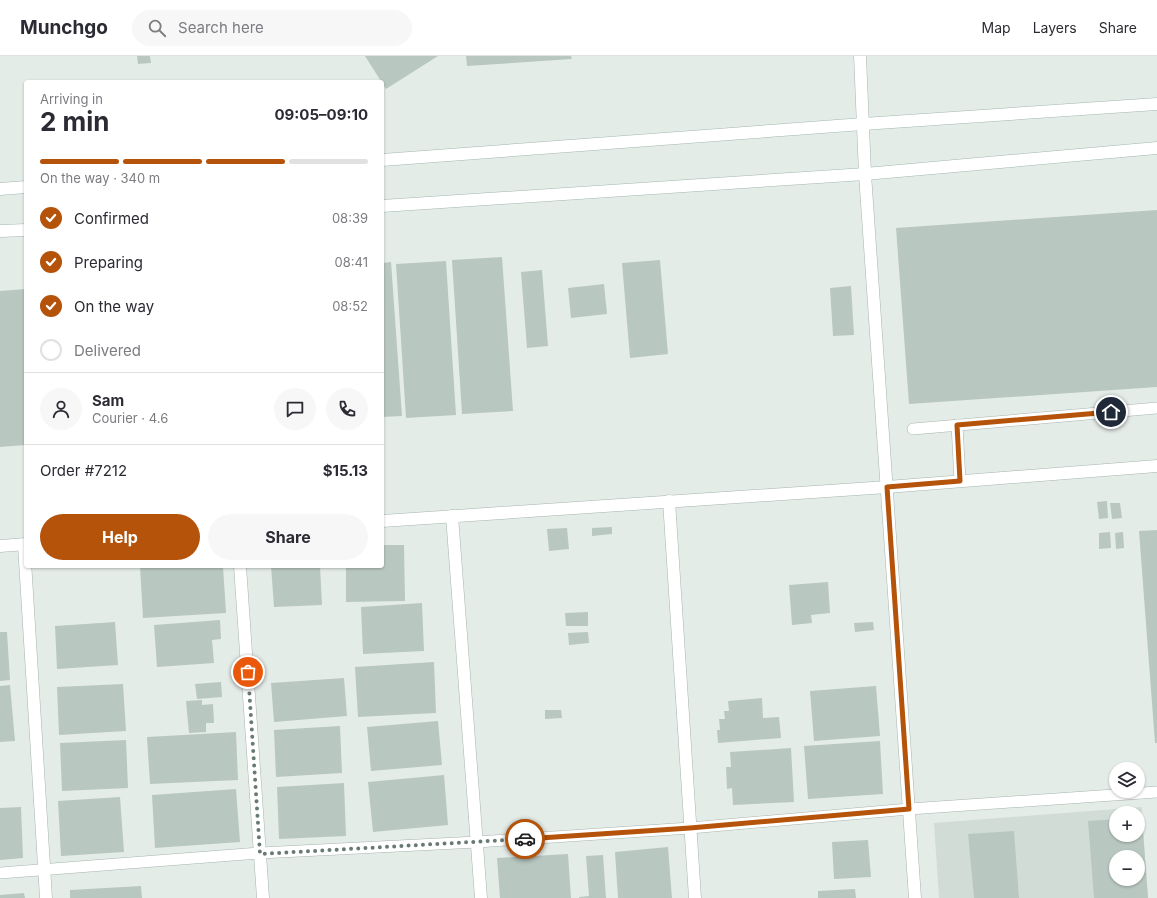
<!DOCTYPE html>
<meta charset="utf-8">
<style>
:root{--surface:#fff;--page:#f7f7f7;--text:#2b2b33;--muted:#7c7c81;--line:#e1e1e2;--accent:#b45309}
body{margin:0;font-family:Inter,sans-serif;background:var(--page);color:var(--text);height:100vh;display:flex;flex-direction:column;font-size:15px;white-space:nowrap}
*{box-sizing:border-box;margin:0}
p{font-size:13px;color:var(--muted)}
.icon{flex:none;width:22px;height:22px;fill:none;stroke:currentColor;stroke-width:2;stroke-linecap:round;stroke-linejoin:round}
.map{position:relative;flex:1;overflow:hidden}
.sheet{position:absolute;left:24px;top:24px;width:360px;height:488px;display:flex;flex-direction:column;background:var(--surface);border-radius:4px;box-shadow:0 1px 3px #0004}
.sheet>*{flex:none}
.buttons{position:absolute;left:1109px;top:706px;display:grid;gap:8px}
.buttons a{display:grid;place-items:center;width:36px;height:36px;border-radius:50%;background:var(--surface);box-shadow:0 1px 3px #0004;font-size:20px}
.pin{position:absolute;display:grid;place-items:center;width:34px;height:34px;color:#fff;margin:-17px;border:2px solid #fff;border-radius:50%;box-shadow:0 1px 4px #0007}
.courier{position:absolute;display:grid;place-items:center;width:40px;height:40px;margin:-20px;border:3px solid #b45309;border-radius:50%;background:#fff;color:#222;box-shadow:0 1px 5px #0007}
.headline em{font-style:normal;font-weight:700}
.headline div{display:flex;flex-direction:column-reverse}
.headline{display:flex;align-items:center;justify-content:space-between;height:68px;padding:0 16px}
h1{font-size:26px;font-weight:700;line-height:30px}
.bar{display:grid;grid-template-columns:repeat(4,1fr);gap:6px 4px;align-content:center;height:48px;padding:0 16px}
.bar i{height:5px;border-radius:3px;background:var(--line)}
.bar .active{background:var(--accent)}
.bar p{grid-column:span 4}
.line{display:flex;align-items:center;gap:10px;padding:0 16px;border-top:1px solid var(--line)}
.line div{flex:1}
.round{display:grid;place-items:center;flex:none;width:42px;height:42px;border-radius:21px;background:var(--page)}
ol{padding:0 16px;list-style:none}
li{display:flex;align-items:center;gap:12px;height:44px}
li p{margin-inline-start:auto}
li .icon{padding:4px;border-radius:50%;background:var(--accent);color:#fff;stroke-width:4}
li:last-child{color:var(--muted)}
li i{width:22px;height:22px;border:2px solid var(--line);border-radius:50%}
.primary-button{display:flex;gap:8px;margin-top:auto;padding:8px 16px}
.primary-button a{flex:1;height:46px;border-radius:24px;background:var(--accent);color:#fff;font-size:16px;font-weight:700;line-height:46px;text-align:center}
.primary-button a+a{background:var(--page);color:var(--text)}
header{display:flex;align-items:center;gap:24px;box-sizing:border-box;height:56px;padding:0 20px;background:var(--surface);border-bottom:1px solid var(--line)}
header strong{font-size:19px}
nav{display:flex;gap:22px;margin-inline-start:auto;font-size:14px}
.search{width:280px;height:36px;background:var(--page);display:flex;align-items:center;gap:10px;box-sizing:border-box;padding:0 14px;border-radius:22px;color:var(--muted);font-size:15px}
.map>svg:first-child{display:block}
.built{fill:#d2dcd7;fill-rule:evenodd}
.building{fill:#b9c7c1;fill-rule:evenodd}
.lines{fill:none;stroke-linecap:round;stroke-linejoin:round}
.lane-casing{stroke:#a7b4af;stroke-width:12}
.street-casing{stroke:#a7b4af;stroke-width:13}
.secondary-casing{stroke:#a3b7b0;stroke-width:13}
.lane{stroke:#fff;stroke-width:11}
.street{stroke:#fff;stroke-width:12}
.secondary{stroke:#fff;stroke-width:12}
.done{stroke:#687a74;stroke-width:4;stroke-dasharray:0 7.2}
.route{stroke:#b45309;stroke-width:5}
</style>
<header>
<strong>Munchgo</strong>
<div class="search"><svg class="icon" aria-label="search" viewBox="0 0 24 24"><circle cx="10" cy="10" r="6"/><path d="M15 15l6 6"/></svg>Search here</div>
<nav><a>Map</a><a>Layers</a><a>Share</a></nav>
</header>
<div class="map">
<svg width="1157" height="842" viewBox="0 0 1157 842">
<rect width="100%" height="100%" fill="#e4ece8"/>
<path class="built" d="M1142 751V761L1148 842H939L934 767ZM1116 757H1138V779H1116ZM1116 801H1138V823H1116Z"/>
<g class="building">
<polygon points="137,0 150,0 151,7 138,8"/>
<polygon points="365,0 438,0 386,33"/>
<polygon points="466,0 571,0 572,3 467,10"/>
<polygon points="1157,154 1157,331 909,348 896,172"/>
<polygon points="502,201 513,355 462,358 452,204"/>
<polygon points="660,204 668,298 630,302 622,207"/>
<polygon points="446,205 456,359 406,362 396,208"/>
<polygon points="391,206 402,360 382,361 382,207"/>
<polygon points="542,214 548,290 527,292 521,216"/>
<polygon points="604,228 607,258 571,262 568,232"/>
<polygon points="851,230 854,279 833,280 830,232"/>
<polygon points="26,233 26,389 0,391 0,235"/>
<polygon points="1107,445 1108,462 1099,463 1097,446"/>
<polygon points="1110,447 1120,447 1122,462 1112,463"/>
<polygon points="612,471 612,478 592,480 592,472"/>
<polygon points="567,472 569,493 549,495 547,473"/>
<polygon points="1157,474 1157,687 1155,687 1139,475"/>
<polygon points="1110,476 1111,492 1099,493 1099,477"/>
<polygon points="1123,476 1124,492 1116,493 1115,477"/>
<polygon points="382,489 404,489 405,545 346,546 346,510 382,510"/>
<polygon points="140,510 223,510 226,557 143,562"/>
<polygon points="271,510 320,510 322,549 274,551"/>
<polygon points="828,526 830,557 811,559 812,567 792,569 789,529"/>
<polygon points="422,547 424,595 363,598 361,551"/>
<polygon points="588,556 588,570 566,570 565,557"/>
<polygon points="220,564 221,583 212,584 214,607 157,611 154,569"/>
<polygon points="115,566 118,609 57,613 55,570"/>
<polygon points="873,566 874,574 855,576 854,567"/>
<polygon points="0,576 7,576 10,624 0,625"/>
<polygon points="588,576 589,587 569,589 568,577"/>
<polygon points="434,606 436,657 358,661 355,611"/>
<polygon points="344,622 347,660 274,666 271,627"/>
<polygon points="221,626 222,641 197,643 195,628"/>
<polygon points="123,628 126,675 59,679 57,631"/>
<polygon points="10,629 15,685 0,686 0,630"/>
<polygon points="876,630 880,680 814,685 810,635"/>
<polygon points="762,642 763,662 779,661 781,682 718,687 717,674 720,674 719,663 725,663 724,655 729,655 728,645"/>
<polygon points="202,644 202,649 213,648 214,667 206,667 206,676 189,677 186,645"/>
<polygon points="545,654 561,654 562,662 545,663"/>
<polygon points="438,665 442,709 371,715 367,671"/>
<polygon points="340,670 342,717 276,721 274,674"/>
<polygon points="236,676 238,724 150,728 147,681"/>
<polygon points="126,684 128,732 62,735 60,687"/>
<polygon points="880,685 883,738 808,743 804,690"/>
<polygon points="791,692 794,746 733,749 732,732 727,733 726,711 731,711 730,696"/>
<polygon points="444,719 448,769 373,776 368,726"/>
<polygon points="344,727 346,780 279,783 277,731"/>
<polygon points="236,733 240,786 155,792 152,739"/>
<polygon points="120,741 124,796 61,800 58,745"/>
<polygon points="21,751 23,802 0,804 0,752"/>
<path d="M1138 761H1142L1148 842H1094L1088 765 1116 763V779H1138ZM1116 801H1138V823H1116Z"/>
<polygon points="1014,775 1019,842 974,842 968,778"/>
<polygon points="868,784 871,821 834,823 832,786"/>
<polygon points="668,791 672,842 618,842 615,796"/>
<polygon points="568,798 571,842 500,842 497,802"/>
<polygon points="603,799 606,842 579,842 579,841 589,840 586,800"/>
<polygon points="141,830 142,842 70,842 70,834"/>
<polygon points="855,833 856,842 818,842 818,835"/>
<polygon points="24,837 25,842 0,842 0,839"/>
</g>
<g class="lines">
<defs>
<g id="lane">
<polyline points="957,369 960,425"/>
<polyline points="913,373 1157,352"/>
<polyline points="0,817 260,797 477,786 690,772 909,753 1157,736"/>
</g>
<g id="street">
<polyline points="860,0 865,118 915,842"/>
<polyline points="669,445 695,842"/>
<polyline points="452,460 481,842"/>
<polyline points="382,465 887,431 1157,410"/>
<polyline points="24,489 46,842"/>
<polyline points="0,490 26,488"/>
<polyline points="240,510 263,842"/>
</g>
<g id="secondary">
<polyline points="382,104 863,68 1157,48"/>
<polyline points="0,133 26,131"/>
<polyline points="382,150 865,118 1157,92"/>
<polyline points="0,175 26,174"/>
</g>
</defs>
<use href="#lane" class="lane-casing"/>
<use href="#street" class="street-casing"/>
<use href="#secondary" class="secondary-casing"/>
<use href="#lane" class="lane"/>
<use href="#street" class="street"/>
<use href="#secondary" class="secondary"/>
</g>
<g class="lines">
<polyline class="done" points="248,616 260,798 525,783"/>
<polyline class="route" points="525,783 690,772 909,753 887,431 960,425 957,369 1111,356"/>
</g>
</svg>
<div class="buttons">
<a><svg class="icon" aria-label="layers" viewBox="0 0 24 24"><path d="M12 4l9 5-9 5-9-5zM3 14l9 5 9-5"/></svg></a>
<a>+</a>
<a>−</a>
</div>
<div class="pin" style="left:248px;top:616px;background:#ea580c"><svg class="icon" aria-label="bag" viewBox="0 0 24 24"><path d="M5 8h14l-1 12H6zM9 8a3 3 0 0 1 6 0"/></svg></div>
<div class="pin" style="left:1111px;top:356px;background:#1f2937"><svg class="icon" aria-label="home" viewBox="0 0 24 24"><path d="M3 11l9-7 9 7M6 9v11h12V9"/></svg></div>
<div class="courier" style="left:525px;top:783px"><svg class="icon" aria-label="car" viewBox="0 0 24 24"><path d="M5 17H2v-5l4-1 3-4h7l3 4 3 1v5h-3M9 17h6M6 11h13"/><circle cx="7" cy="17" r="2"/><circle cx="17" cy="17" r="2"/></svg></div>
<section class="sheet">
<div class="headline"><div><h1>2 min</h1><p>Arriving in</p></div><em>09:05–09:10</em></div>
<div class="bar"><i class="active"></i><i class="active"></i><i class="active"></i><i></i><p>On the way · 340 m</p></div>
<ol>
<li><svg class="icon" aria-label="check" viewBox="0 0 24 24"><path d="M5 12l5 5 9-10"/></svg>Confirmed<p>08:39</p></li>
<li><svg class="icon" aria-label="check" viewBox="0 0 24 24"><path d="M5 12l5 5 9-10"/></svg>Preparing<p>08:41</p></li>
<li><svg class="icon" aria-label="check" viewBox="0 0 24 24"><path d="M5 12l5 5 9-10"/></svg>On the way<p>08:52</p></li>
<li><i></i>Delivered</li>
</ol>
<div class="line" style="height:72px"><a class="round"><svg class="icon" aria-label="person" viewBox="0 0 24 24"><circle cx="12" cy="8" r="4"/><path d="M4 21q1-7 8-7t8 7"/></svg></a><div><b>Sam</b><p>Courier · 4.6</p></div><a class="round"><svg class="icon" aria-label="chat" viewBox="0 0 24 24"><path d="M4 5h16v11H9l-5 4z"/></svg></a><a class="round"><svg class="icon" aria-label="phone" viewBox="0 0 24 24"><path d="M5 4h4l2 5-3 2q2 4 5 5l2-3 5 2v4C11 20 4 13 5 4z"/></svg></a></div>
<div class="line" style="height:52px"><div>Order #7212</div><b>$15.13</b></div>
<div class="primary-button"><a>Help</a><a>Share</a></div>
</section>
</div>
